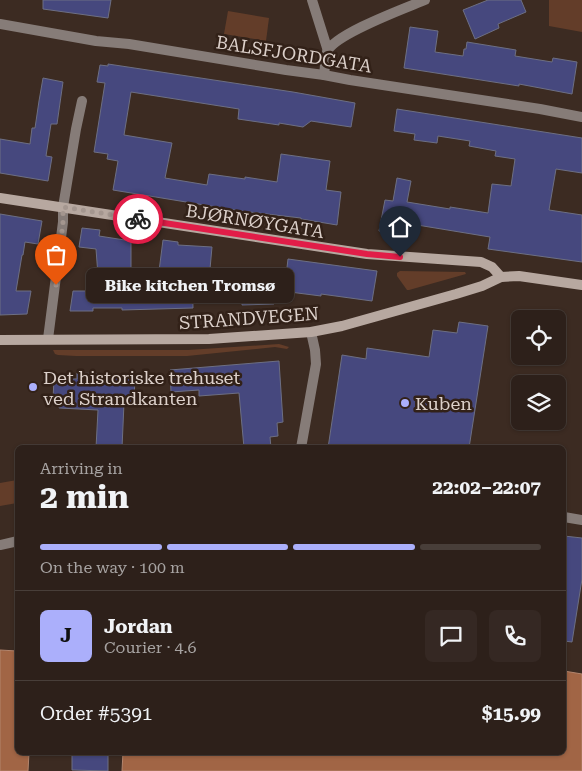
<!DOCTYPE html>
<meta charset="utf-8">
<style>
:root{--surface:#2d201a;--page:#352823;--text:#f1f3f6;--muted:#a7a3a2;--line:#483e39;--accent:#abaffb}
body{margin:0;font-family:"Roboto Serif",serif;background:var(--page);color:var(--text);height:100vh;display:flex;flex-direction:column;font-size:19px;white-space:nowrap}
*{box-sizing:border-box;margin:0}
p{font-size:16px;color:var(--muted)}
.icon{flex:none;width:28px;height:28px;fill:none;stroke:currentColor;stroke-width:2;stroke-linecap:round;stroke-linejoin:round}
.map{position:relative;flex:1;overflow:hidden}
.details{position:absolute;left:15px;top:445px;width:551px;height:310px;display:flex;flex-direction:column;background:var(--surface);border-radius:8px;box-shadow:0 1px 4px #0004,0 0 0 1px var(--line)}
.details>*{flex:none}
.controls{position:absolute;left:511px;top:310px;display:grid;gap:10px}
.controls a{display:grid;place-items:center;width:55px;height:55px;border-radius:8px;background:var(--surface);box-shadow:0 1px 4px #0004,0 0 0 1px var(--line);font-size:25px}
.pin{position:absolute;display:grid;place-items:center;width:42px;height:42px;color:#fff;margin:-51px -21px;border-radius:50% 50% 50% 0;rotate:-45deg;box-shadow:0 0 5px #0007}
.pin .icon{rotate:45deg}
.courier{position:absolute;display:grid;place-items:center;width:50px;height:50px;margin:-25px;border:4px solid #e11d48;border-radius:50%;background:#fff;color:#222;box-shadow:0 1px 6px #0007}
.bubble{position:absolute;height:35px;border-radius:8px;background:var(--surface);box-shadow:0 1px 4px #0004,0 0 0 1px var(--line);font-size:16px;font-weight:700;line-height:35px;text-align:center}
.summary em{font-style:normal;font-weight:700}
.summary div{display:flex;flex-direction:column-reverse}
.summary{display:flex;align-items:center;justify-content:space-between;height:85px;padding:0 25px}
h1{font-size:32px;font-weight:700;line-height:38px}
.bar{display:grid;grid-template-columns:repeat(4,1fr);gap:8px 5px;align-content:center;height:60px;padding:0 25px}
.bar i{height:6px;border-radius:4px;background:var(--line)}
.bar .current{background:var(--accent)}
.bar p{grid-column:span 4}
.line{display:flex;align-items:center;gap:12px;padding:0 25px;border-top:1px solid var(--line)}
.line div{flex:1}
.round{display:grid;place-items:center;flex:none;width:52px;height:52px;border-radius:8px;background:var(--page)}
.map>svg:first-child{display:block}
.green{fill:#633d29}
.water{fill:#a16545;stroke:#b3856d}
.building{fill:#46487e;stroke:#6d6f83}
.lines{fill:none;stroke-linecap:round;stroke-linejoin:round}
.street{stroke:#867c78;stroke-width:10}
.secondary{stroke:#b7a8a0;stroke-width:10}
.done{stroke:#a4968f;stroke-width:5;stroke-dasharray:0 9}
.route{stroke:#e11d48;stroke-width:6}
.poi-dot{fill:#abaffb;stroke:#322118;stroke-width:2}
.labels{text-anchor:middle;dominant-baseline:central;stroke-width:5;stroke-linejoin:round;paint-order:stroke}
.street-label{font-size:18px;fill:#dcd0ca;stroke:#322118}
.poi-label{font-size:18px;fill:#dcd0ca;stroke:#322118;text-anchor:start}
</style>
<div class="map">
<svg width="582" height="771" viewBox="0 0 582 771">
<rect width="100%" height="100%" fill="#3c2b22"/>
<g class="green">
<polygon points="549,0 582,0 582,32 549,26"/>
<polygon points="228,11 269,18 266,41 224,34"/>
<polygon points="400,271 465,272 466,274 409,290 407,290 397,276 397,273"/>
<polygon points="279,344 289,347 287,349 275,347 187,356 76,356 58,355 55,354 53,350 188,350"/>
<polygon points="17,480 17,503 0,506 0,483"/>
</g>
<g class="water">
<polygon points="0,650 17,651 18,752 29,753 28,771 0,771"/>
<polygon points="564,671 582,674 582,771 122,771 123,752 564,752"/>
</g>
<g class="building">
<polygon points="43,0 111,0 108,18 43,9"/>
<polygon points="488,0 521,0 526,12 498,24 499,28 475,39 463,10"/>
<polygon points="410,27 438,31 435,52 463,56 464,49 466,49 467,42 516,50 515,56 552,62 553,58 577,62 572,94 519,84 519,86 404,68"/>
<polygon points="108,64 293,92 355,103 351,127 311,121 303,127 279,123 279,125 238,119 239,109 131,92 124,135 172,143 165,178 207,185 209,174 245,179 245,177 277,182 281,154 330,161 326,190 341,192 337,225 301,219 301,218 241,211 113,190 118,161 107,159 108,154 94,152 105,83 97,82 100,65 108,66"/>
<polygon points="43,78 63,82 57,124 51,124 46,156 52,157 48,181 0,173 0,139 30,144 32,128 35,128 39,101"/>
<polygon points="397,109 582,138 582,173 556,169 549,210 582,215 582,262 488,249 490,237 405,223 403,235 379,231 385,200 393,201 397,178 411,181 407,202 450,209 450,207 488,213 492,184 511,186 515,159 495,156 496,151 469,146 470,141 438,136 437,143 414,140 415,134 394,131"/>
<polygon points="0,214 42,221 38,244 25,242 23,255 22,255 16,291 31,291 27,314 0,315"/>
<polygon points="82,228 100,230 99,236 131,241 131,280 158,279 163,240 178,242 178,245 212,247 210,269 192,268 193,308 122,310 122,308 93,308 93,311 70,311 73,291 90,291 89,276 98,275 96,249 79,247"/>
<polygon points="288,259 377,271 372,301 321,294 321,296 274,290 274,304 242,305 242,286 245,286 241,285 241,277 286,276"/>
<polygon points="459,322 488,326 469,448 328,448 342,355 366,359 367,348 429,357 433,330 457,333"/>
<polygon points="279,361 283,422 277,423 278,436 270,437 271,448 244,448 239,393 199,396 199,390 171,392 170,370"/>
<polygon points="77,373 135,375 134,403 124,403 122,448 96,448 98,410 59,408 59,400 53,400 54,378 77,379"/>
<polygon points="564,536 582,538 582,579 572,642 564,641"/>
<polygon points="72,752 108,752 108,771 72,770"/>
</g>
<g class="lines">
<g class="street">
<polyline points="312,0 328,51"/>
<polyline points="0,24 96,41 129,44 286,70 324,75 350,80 540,109 582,117"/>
<path d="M324 75C325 68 325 59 327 52 334 34 406 8 425 0"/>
<polyline points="48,339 63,222 63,207 76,129 82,101"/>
<polyline points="301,448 316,364 315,350 311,332"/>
<polyline points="564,517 582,520"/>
<polyline points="0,545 18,541"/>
</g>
<g class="secondary">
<polyline points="0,198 367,254 481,262 492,267 501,277"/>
<polyline points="0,340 209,339 311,332 342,326 456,294 482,286 501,277 519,276 582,285"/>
</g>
</g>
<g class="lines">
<polyline class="done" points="56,285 63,222 63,207 138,219"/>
<polyline class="route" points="138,219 367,254 400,257"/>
</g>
<g class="poi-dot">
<circle cx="33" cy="387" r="5"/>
<circle cx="405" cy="403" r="5"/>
</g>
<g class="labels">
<g class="street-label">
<text transform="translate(294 54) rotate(9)">BALSFJORDGATA</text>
<text transform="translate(255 221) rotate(9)">BJØRNØYGATA</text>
<text transform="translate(249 318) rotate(-4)">STRANDVEGEN</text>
</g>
<g class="poi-label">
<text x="43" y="377">Det historiske trehuset<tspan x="43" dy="21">ved Strandkanten</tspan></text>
<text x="415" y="403">Kuben</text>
</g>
</g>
</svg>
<div class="controls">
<a><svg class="icon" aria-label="locate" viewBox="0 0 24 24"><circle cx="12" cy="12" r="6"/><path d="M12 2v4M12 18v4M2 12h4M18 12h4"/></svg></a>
<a><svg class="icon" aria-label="layers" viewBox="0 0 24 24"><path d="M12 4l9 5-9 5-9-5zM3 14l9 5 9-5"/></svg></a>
</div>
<div class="pin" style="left:56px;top:285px;background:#ea580c"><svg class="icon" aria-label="bag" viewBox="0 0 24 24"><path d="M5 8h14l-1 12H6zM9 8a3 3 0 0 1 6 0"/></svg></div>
<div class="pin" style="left:400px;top:257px;background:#1f2937"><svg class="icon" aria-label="home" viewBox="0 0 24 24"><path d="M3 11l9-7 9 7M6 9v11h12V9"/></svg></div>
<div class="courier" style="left:138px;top:219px"><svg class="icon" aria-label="bike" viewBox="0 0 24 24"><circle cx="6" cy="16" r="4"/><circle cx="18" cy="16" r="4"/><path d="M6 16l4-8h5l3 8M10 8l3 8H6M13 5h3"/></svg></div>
<div class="bubble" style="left:86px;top:268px;width:208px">Bike kitchen Tromsø</div>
<section class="details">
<div class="summary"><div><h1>2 min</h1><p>Arriving in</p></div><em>22:02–22:07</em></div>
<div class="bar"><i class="current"></i><i class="current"></i><i class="current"></i><i></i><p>On the way · 100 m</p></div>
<div class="line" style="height:90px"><b class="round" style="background:var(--accent);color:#111">J</b><div><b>Jordan</b><p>Courier · 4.6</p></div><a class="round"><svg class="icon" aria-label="chat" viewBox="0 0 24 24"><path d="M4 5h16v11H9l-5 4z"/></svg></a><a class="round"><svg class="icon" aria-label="phone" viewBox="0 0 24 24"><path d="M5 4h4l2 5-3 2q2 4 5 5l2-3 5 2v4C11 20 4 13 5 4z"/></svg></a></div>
<div class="line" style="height:65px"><div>Order #5391</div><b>$15.99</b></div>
</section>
</div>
